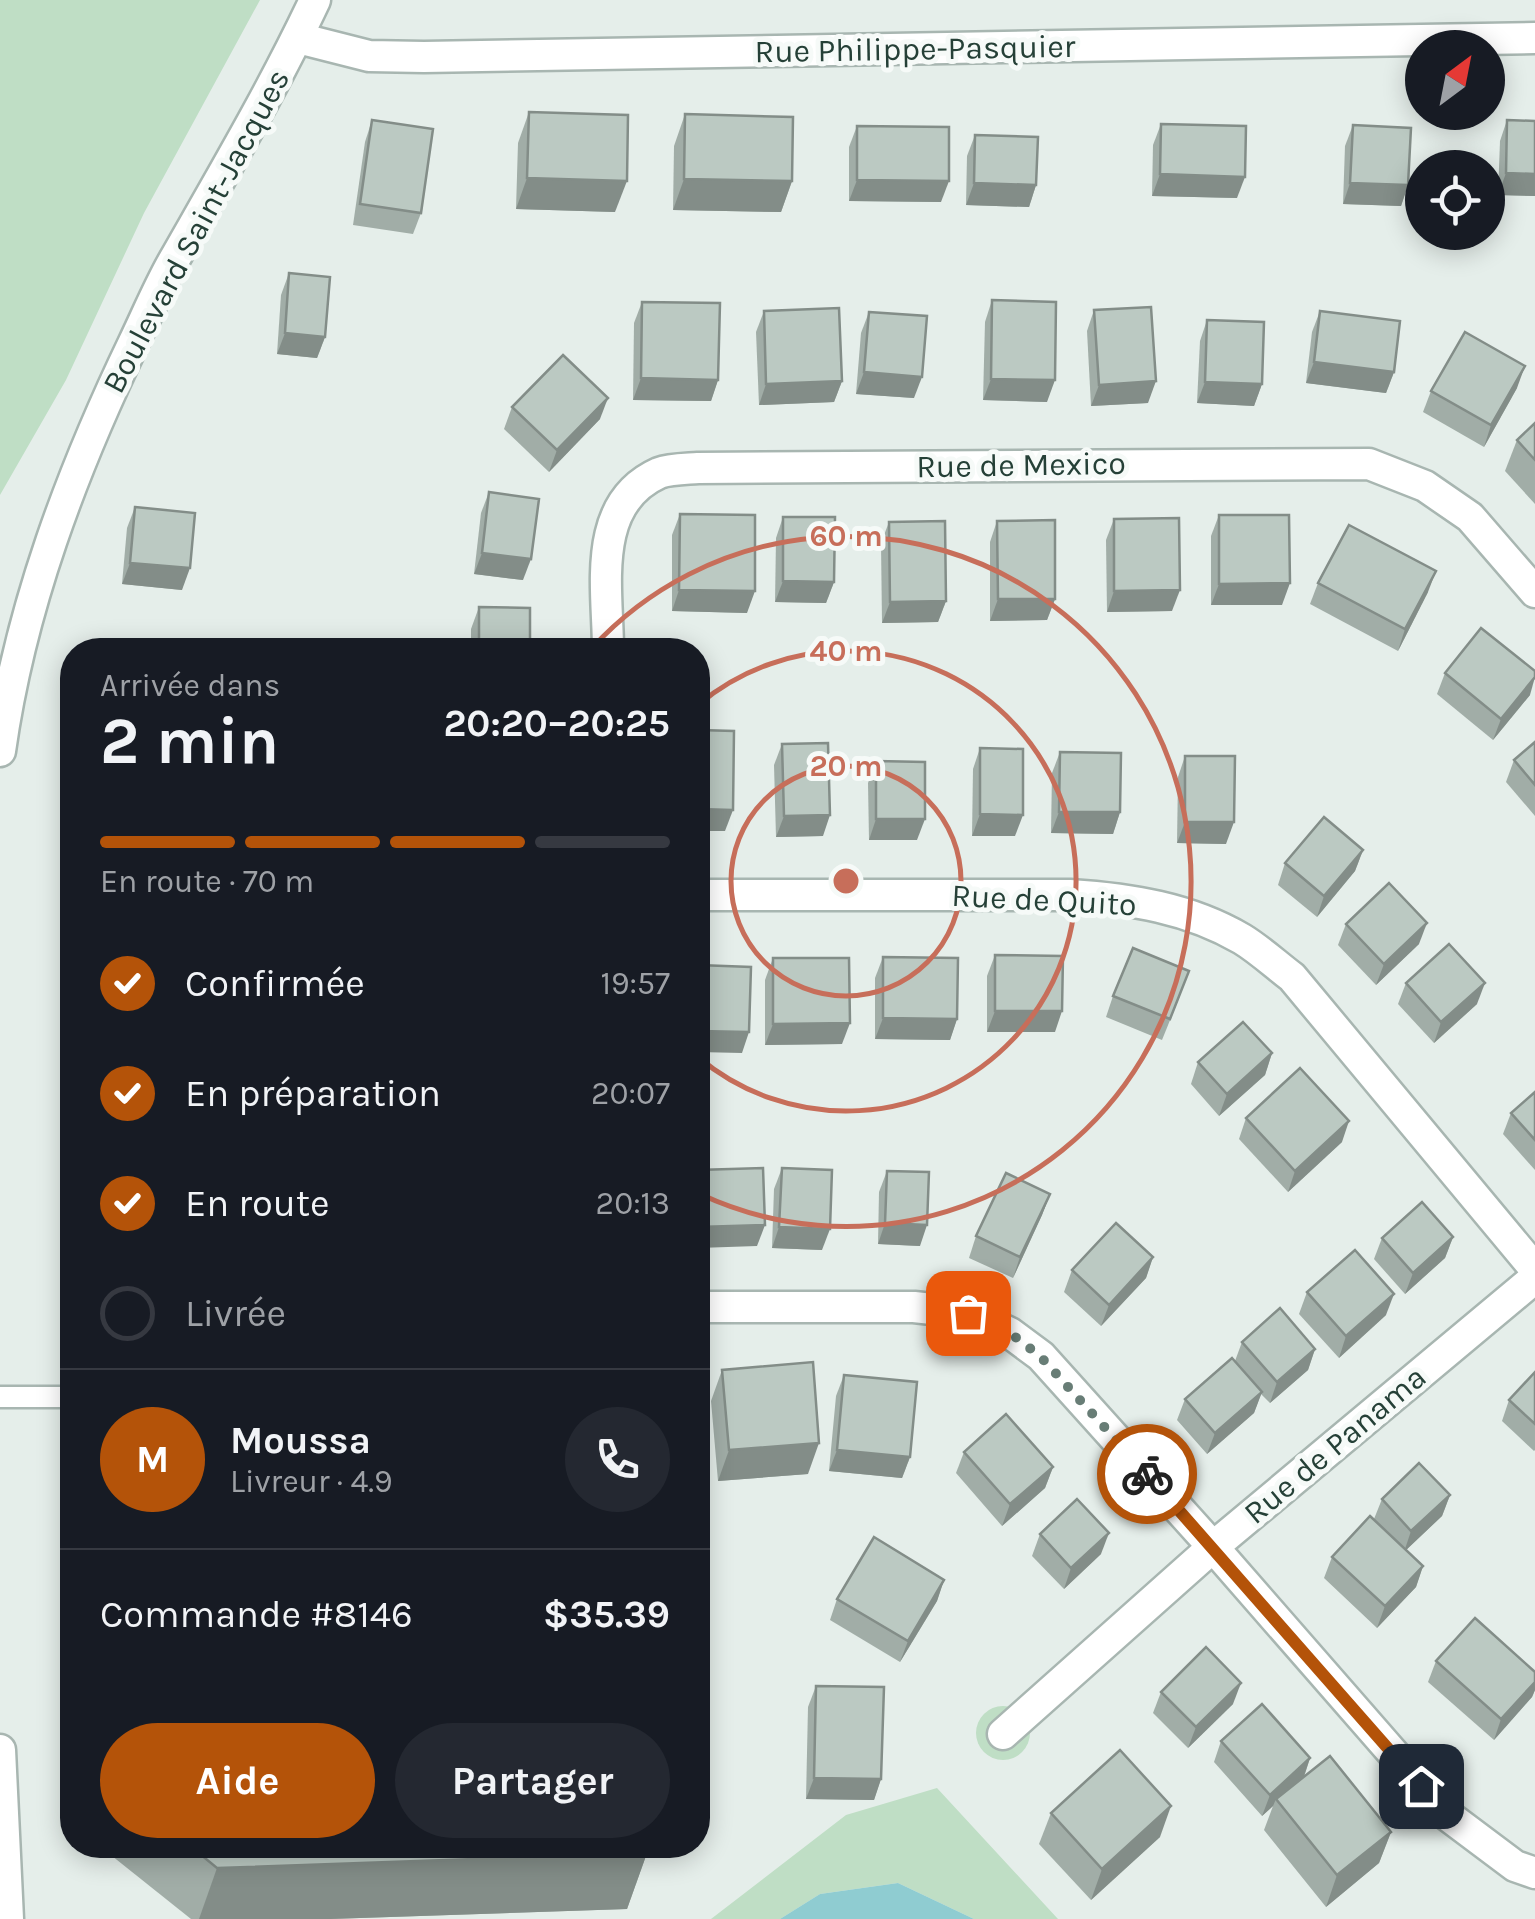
<!DOCTYPE html>
<html lang="fr">
<meta charset="utf-8">
<style>
:root{--surface:#171b24;--page:#242831;--text:#f1f3f6;--muted:#9ea1a6;--line:#363941;--accent:#b45309}
body{margin:0;font-family:Karla,sans-serif;background:var(--page);color:var(--text);height:100vh;display:flex;flex-direction:column;font-size:38px;white-space:nowrap}
*{box-sizing:border-box;margin:0}
p{font-size:32px;color:var(--muted)}
.icon{flex:none;width:55px;height:55px;fill:none;stroke:currentColor;stroke-width:2;stroke-linecap:round;stroke-linejoin:round}
.map{position:relative;flex:1;overflow:hidden}
.side{position:absolute;left:60px;top:638px;width:650px;height:1220px;display:flex;flex-direction:column;background:var(--surface);border-radius:40px;box-shadow:0 5px 25px #0003}
.side>*{flex:none}
.needle{width:65px;rotate:32deg}
.fabs{position:absolute;left:1405px;top:30px;display:grid;gap:20px}
.fabs a{display:grid;place-items:center;width:100px;height:100px;border-radius:50%;background:var(--surface);box-shadow:0 5px 25px #0003;font-size:50px}
.pin{position:absolute;display:grid;place-items:center;width:85px;height:85px;color:#fff;margin:-42px;border-radius:20px;box-shadow:0 5px 15px #0006}
.courier{position:absolute;display:grid;place-items:center;width:100px;height:100px;margin:-50px;border:8px solid #b45309;border-radius:50%;background:#fff;color:#222;box-shadow:0 2px 12px #0007}
.overview em{font-style:normal;font-weight:700}
.overview div{display:flex;flex-direction:column-reverse}
.overview{display:flex;align-items:center;justify-content:space-between;height:170px;padding:0 40px}
h1{font-size:65px;font-weight:700;line-height:75px}
.bar{display:grid;grid-template-columns:repeat(4,1fr);gap:15px 10px;align-content:center;height:120px;padding:0 40px}
.bar i{height:12px;border-radius:8px;background:var(--line)}
.bar .active{background:var(--accent)}
.bar p{grid-column:span 4}
.line{display:flex;align-items:center;gap:25px;padding:0 40px;border-top:2px solid var(--line)}
.line div{flex:1}
.round{display:grid;place-items:center;flex:none;width:105px;height:105px;border-radius:52px;background:var(--page)}
ol{padding:0 40px;list-style:none}
li{display:flex;align-items:center;gap:30px;height:110px}
li p{margin-inline-start:auto}
li .icon{padding:10px;border-radius:50%;background:var(--accent);color:#fff;stroke-width:4}
li:last-child{color:var(--muted)}
li i{width:55px;height:55px;border:5px solid var(--line);border-radius:50%}
.action{display:flex;gap:20px;margin-top:auto;padding:20px 40px}
.action a{flex:1;height:115px;border-radius:60px;background:var(--accent);color:#fff;font-size:40px;font-weight:700;line-height:115px;text-align:center}
.action a+a{background:var(--page);color:var(--text)}
.map>svg:first-child{display:block}
.green{fill:#bfdec5}
.water{fill:#8fccd1}
.lines{fill:none;stroke-linecap:round;stroke-linejoin:round}
.service-casing{stroke:#a8b6b1;stroke-width:25}
.minor-casing{stroke:#a8b6b1;stroke-width:35}
.tertiary-casing{stroke:#a8b6b1;stroke-width:35}
.service{stroke:#fff;stroke-width:20}
.minor{stroke:#fff;stroke-width:30}
.tertiary{stroke:#fff;stroke-width:30}
.wall{fill:#a1ada7}
.shaded-wall{fill:#838d88}
.building{fill:#bbc9c2;stroke:#838d88;stroke-width:2.5}
.done{stroke:#687d76;stroke-width:10;stroke-dasharray:0 18}
.route{stroke:#b45309;stroke-width:12}
.ring{fill:none;stroke:#c76e5a;stroke-width:5}
.labels{text-anchor:middle;dominant-baseline:central;stroke-width:10;stroke-linejoin:round;paint-order:stroke}
.street-label{font-size:32px;fill:#254037;stroke:#f6faf8}
.centre{fill:#c76e5a;stroke:#f6faf8;stroke-width:5}
.ring-label{font-size:30px;text-anchor:middle;font-weight:bold;fill:#c76e5a;stroke:#f6faf8;stroke-width:10;stroke-linejoin:round;paint-order:stroke}
</style>
<div class="map">
<svg width="1535" height="1919" viewBox="0 0 1535 1919">
<rect width="100%" height="100%" fill="#e5eeea"/>
<g class="green">
<polygon points="0,0 260,0 144,213 66,380 0,495"/>
<circle cx="1003" cy="1733" r="27"/>
<polygon points="937,1788 1058,1919 974,1919 898,1883 820,1894 780,1919 711,1919 846,1815"/>
</g>
<polygon class="water" points="898,1883 974,1919 780,1919 820,1894"/>
<g class="lines">
<defs>
<polyline id="service" points="0,1397 72,1397"/>
<g id="minor">
<polyline points="298,38 369,56 424,57 1535,38"/>
<path d="M608 650C608 589 590 504 659 473 670 469 686 469 698 468L1369 464 1425 486 1470 517 1535 592"/>
<path d="M698 895H1070C1131 899 1189 908 1242 939 1260 950 1276 965 1292 977L1535 1269"/>
<polyline points="698,1307 914,1307 968,1313 1010,1333 1041,1356 1213,1547 1447,1815 1515,1866 1535,1873"/>
<polyline points="1003,1734 1213,1547 1535,1278"/>
</g>
<g id="tertiary">
<path d="M0 751C20 608 72 471 134 342 147 315 159 286 174 260 223 174 273 89 315 0"/>
<polyline points="0,1750 8,1919"/>
</g>
</defs>
<use href="#service" class="service-casing"/>
<use href="#minor" class="minor-casing"/>
<use href="#tertiary" class="tertiary-casing"/>
<use href="#service" class="service"/>
<use href="#minor" class="minor"/>
<use href="#tertiary" class="tertiary"/>
</g>
<g class="wall">
<polygon points="529,112 615,212 516,209 518,143"/>
<polygon points="685,114 792,181 781,212 673,210 674,146"/>
<polygon points="372,120 421,213 413,234 353,225 365,142"/>
<polygon points="1507,120 1535,121 1535,196 1498,195 1500,141"/>
<polygon points="1161,124 1237,198 1152,196 1153,145"/>
<polygon points="1353,125 1408,185 1401,206 1343,204 1345,146"/>
<polygon points="857,126 941,202 849,201 849,147"/>
<polygon points="975,135 1036,185 1029,207 966,205 967,156"/>
<polygon points="289,273 325,337 317,358 277,354 281,295"/>
<polygon points="992,300 1047,402 983,400 985,322"/>
<polygon points="642,302 718,380 711,401 633,400 634,323"/>
<polygon points="1094,310 1148,403 1091,406 1087,331"/>
<polygon points="764,311 842,381 834,402 759,405 756,332"/>
<polygon points="1320,311 1394,372 1386,393 1306,383 1312,332"/>
<polygon points="869,312 914,398 856,394 861,333"/>
<polygon points="1207,320 1262,384 1254,406 1197,403 1200,341"/>
<polygon points="1517,388 1484,447 1423,412 1431,391"/>
<polygon points="512,407 600,419 549,472 504,429"/>
<polygon points="1535,423 1535,504 1505,471 1517,440"/>
<polygon points="489,492 523,580 474,574 481,513"/>
<polygon points="135,507 182,590 122,584 127,528"/>
<polygon points="680,514 747,613 672,611 672,535"/>
<polygon points="1219,515 1282,605 1211,605 1211,536"/>
<polygon points="783,517 834,582 826,603 775,602 776,538"/>
<polygon points="1114,519 1172,611 1107,612 1106,540"/>
<polygon points="997,521 1055,599 1047,620 990,621 990,542"/>
<polygon points="889,522 946,601 938,622 882,623 881,543"/>
<polygon points="1318,583 1428,592 1398,651 1310,604"/>
<polygon points="479,607 530,650 471,650 471,629"/>
<polygon points="1445,673 1530,695 1493,740 1437,694"/>
<polygon points="1535,742 1535,816 1506,782 1514,760"/>
<polygon points="782,744 823,836 776,837 774,765"/>
<polygon points="980,748 1015,836 972,836 973,769"/>
<polygon points="1060,752 1120,812 1113,834 1051,833 1052,773"/>
<polygon points="1185,756 1226,844 1177,843 1178,777"/>
<polygon points="876,761 917,840 869,840 868,783"/>
<polygon points="1363,850 1355,871 1317,917 1278,885 1285,863"/>
<polygon points="1346,924 1419,944 1376,985 1338,945"/>
<polygon points="995,955 1055,1032 987,1032 987,976"/>
<polygon points="883,957 957,1019 950,1040 875,1039 875,978"/>
<polygon points="773,958 842,1044 765,1045 765,980"/>
<polygon points="1406,983 1477,1004 1434,1043 1398,1004"/>
<polygon points="1181,993 1162,1040 1106,1017 1113,996"/>
<polygon points="1272,1053 1265,1075 1219,1116 1191,1084 1198,1062"/>
<polygon points="1535,1092 1535,1170 1503,1134 1511,1113"/>
<polygon points="1246,1118 1342,1142 1288,1192 1239,1139"/>
<polygon points="782,1168 822,1250 772,1248 774,1189"/>
<polygon points="887,1171 920,1246 878,1244 879,1192"/>
<polygon points="1050,1194 1042,1215 1013,1278 969,1258 976,1236"/>
<polygon points="1453,1237 1445,1258 1405,1294 1374,1259 1382,1238"/>
<polygon points="1153,1257 1146,1278 1101,1326 1064,1292 1072,1270"/>
<polygon points="1307,1292 1386,1315 1339,1358 1299,1314"/>
<polygon points="1242,1342 1315,1349 1308,1370 1270,1403 1261,1394 1254,1413 1207,1454 1177,1420 1185,1399 1235,1361"/>
<polygon points="722,1370 808,1474 718,1481 711,1401"/>
<polygon points="1535,1372 1535,1450 1534,1451 1502,1421 1509,1400"/>
<polygon points="844,1375 910,1457 902,1478 829,1471 836,1396"/>
<polygon points="964,1452 1053,1467 1045,1488 1002,1526 956,1473"/>
<polygon points="1450,1495 1442,1516 1406,1550 1423,1566 1416,1587 1377,1628 1324,1578 1332,1557 1374,1519 1382,1499"/>
<polygon points="1040,1534 1101,1554 1064,1589 1032,1556"/>
<polygon points="944,1580 937,1601 900,1662 830,1620 837,1599"/>
<polygon points="1436,1661 1535,1672 1535,1690 1532,1697 1494,1740 1428,1682"/>
<polygon points="816,1686 881,1779 874,1800 806,1799 808,1707"/>
<polygon points="1161,1692 1233,1704 1188,1748 1153,1713"/>
<polygon points="1221,1741 1310,1758 1304,1777 1391,1832 1379,1863 1326,1907 1264,1830 1273,1806 1262,1816 1214,1762"/>
<polygon points="1051,1813 1160,1837 1091,1900 1039,1844"/>
<polygon points="102,1845 647,1845 647,1853 627,1909 330,1919 191,1919 102,1848"/>
</g>
<g class="shaded-wall">
<polygon points="1506,173 1535,174 1535,196 1498,195"/>
<polygon points="1160,174 1245,177 1237,198 1152,196"/>
<polygon points="527,178 627,181 615,212 516,209"/>
<polygon points="684,179 792,181 781,212 673,210"/>
<polygon points="857,180 949,181 941,202 849,201"/>
<polygon points="974,183 1036,185 1029,207 966,205"/>
<polygon points="1350,183 1408,185 1401,206 1343,204"/>
<polygon points="285,333 325,337 317,358 277,354"/>
<polygon points="1314,362 1394,372 1386,393 1306,383"/>
<polygon points="1525,366 1517,388 1484,447 1491,425"/>
<polygon points="864,372 922,377 914,398 856,394"/>
<polygon points="641,378 718,380 711,401 633,400"/>
<polygon points="991,379 1055,380 1047,402 983,400"/>
<polygon points="842,381 834,402 759,405 766,384"/>
<polygon points="1156,381 1148,403 1091,406 1099,385"/>
<polygon points="1205,382 1262,384 1254,406 1197,403"/>
<polygon points="608,398 600,419 549,472 557,450"/>
<polygon points="482,553 531,559 523,580 474,574"/>
<polygon points="130,563 190,568 182,590 122,584"/>
<polygon points="1436,571 1428,592 1398,651 1405,629"/>
<polygon points="783,581 834,582 826,603 775,602"/>
<polygon points="1290,583 1282,605 1211,605 1219,584"/>
<polygon points="679,590 755,591 747,613 672,611"/>
<polygon points="1180,590 1172,611 1107,612 1114,591"/>
<polygon points="998,599 1055,599 1047,620 990,621"/>
<polygon points="946,601 938,622 882,623 890,602"/>
<polygon points="1535,677 1530,695 1493,740 1501,719"/>
<polygon points="698,809 733,810 725,831 698,831"/>
<polygon points="1059,812 1120,812 1113,834 1051,833"/>
<polygon points="980,814 1023,815 1015,836 972,836"/>
<polygon points="830,815 823,836 776,837 784,816"/>
<polygon points="876,819 925,819 917,840 869,840"/>
<polygon points="1185,822 1234,822 1226,844 1177,843"/>
<polygon points="1363,850 1355,871 1317,917 1324,896"/>
<polygon points="1427,923 1419,944 1376,985 1384,964"/>
<polygon points="1485,983 1477,1004 1434,1043 1441,1022"/>
<polygon points="995,1011 1062,1011 1055,1032 987,1032"/>
<polygon points="883,1018 957,1019 950,1040 875,1039"/>
<polygon points="850,1023 842,1044 765,1045 773,1024"/>
<polygon points="698,1031 749,1032 742,1053 698,1052"/>
<polygon points="1272,1053 1265,1075 1219,1116 1227,1094"/>
<polygon points="1349,1121 1342,1142 1288,1192 1295,1171"/>
<polygon points="1050,1194 1042,1215 1013,1278 1020,1257"/>
<polygon points="885,1223 927,1225 920,1246 878,1244"/>
<polygon points="765,1225 757,1246 698,1248 698,1227"/>
<polygon points="779,1227 830,1229 822,1250 772,1248"/>
<polygon points="1453,1237 1445,1258 1405,1294 1413,1273"/>
<polygon points="1153,1257 1146,1278 1101,1326 1109,1305"/>
<polygon points="1394,1294 1386,1315 1339,1358 1346,1336"/>
<polygon points="1315,1349 1308,1370 1270,1403 1277,1382"/>
<polygon points="1262,1392 1254,1413 1207,1454 1215,1433"/>
<polygon points="819,1443 808,1474 718,1481 729,1450"/>
<polygon points="837,1450 910,1457 902,1478 829,1471"/>
<polygon points="1053,1467 1045,1488 1002,1526 1010,1504"/>
<polygon points="1450,1495 1442,1516 1404,1552 1411,1531"/>
<polygon points="1109,1533 1101,1554 1064,1589 1071,1568"/>
<polygon points="1423,1566 1416,1587 1377,1628 1385,1606"/>
<polygon points="944,1580 937,1601 900,1662 908,1641"/>
<polygon points="1535,1682 1535,1690 1532,1697 1494,1740 1501,1719"/>
<polygon points="1241,1683 1233,1704 1188,1748 1196,1727"/>
<polygon points="1310,1758 1303,1779 1276,1799 1273,1806 1262,1816 1270,1795"/>
<polygon points="814,1778 881,1779 874,1800 806,1799"/>
<polygon points="1171,1806 1160,1837 1091,1900 1102,1869"/>
<polygon points="1391,1832 1379,1863 1326,1907 1337,1875"/>
<polygon points="647,1853 627,1909 330,1919 199,1919 217,1868"/>
</g>
<g class="building">
<polygon points="529,112 628,115 627,181 527,178"/>
<polygon points="685,114 793,117 792,181 684,179"/>
<polygon points="372,120 433,129 421,213 360,204"/>
<polygon points="1507,120 1535,121 1535,174 1506,173"/>
<polygon points="1161,124 1246,126 1245,177 1160,174"/>
<polygon points="1353,125 1411,128 1408,185 1350,183"/>
<polygon points="857,126 949,127 949,181 857,180"/>
<polygon points="975,135 1038,137 1036,185 974,183"/>
<polygon points="289,273 330,277 325,337 285,333"/>
<polygon points="992,300 1056,302 1055,380 991,379"/>
<polygon points="642,302 720,303 718,380 641,378"/>
<polygon points="1151,307 1156,381 1099,385 1094,310"/>
<polygon points="839,308 842,381 766,384 764,311"/>
<polygon points="1320,311 1400,321 1394,372 1314,362"/>
<polygon points="869,312 927,316 922,377 864,372"/>
<polygon points="1207,320 1264,322 1262,384 1205,382"/>
<polygon points="1465,332 1525,366 1491,425 1431,391"/>
<polygon points="563,355 608,398 557,450 512,407"/>
<polygon points="1535,423 1535,460 1517,440"/>
<polygon points="489,492 539,499 531,559 482,553"/>
<polygon points="135,507 195,513 190,568 130,563"/>
<polygon points="680,514 755,515 755,591 679,590"/>
<polygon points="1219,515 1289,515 1290,583 1219,584"/>
<polygon points="783,517 835,517 834,582 783,581"/>
<polygon points="1179,518 1180,590 1114,591 1114,519"/>
<polygon points="1055,520 1055,599 998,599 997,521"/>
<polygon points="945,521 946,601 890,602 889,522"/>
<polygon points="1349,525 1436,571 1405,629 1318,583"/>
<polygon points="479,607 530,608 530,650 479,650"/>
<polygon points="1481,628 1535,671 1535,677 1501,719 1445,673"/>
<polygon points="698,730 734,731 733,810 698,809"/>
<polygon points="1535,742 1535,785 1514,760"/>
<polygon points="828,743 830,815 784,816 782,744"/>
<polygon points="980,748 1023,749 1023,815 980,814"/>
<polygon points="1060,752 1121,753 1120,812 1059,812"/>
<polygon points="1185,756 1235,756 1234,822 1185,822"/>
<polygon points="876,761 925,762 925,819 876,819"/>
<polygon points="1324,817 1363,850 1324,896 1285,863"/>
<polygon points="1389,883 1427,923 1384,964 1346,924"/>
<polygon points="1449,944 1485,983 1441,1022 1406,983"/>
<polygon points="1133,948 1189,971 1170,1019 1113,996"/>
<polygon points="995,955 1063,956 1062,1011 995,1011"/>
<polygon points="883,957 958,958 957,1019 883,1018"/>
<polygon points="773,958 849,958 850,1023 773,1024"/>
<polygon points="698,965 751,967 749,1032 698,1031"/>
<polygon points="1243,1022 1272,1053 1227,1094 1198,1062"/>
<polygon points="1300,1068 1349,1121 1295,1171 1246,1118"/>
<polygon points="1535,1092 1535,1140 1511,1113"/>
<polygon points="763,1168 765,1225 698,1227 698,1170"/>
<polygon points="782,1168 832,1170 830,1229 779,1227"/>
<polygon points="887,1171 929,1172 927,1225 885,1223"/>
<polygon points="1006,1173 1050,1194 1020,1257 976,1236"/>
<polygon points="1422,1202 1453,1237 1413,1273 1382,1238"/>
<polygon points="1116,1223 1153,1257 1109,1305 1072,1270"/>
<polygon points="1355,1250 1394,1294 1346,1336 1307,1292"/>
<polygon points="1280,1308 1315,1349 1277,1382 1242,1342"/>
<polygon points="1232,1358 1262,1392 1215,1433 1185,1399"/>
<polygon points="813,1362 819,1443 729,1450 722,1370"/>
<polygon points="1535,1372 1535,1424 1509,1400"/>
<polygon points="844,1375 917,1382 910,1457 837,1450"/>
<polygon points="1006,1414 1053,1467 1010,1504 964,1452"/>
<polygon points="1419,1463 1450,1495 1411,1531 1382,1499"/>
<polygon points="1077,1499 1109,1533 1071,1568 1040,1534"/>
<polygon points="1370,1516 1423,1566 1385,1606 1332,1557"/>
<polygon points="874,1537 944,1580 908,1641 837,1599"/>
<polygon points="1475,1618 1535,1672 1535,1682 1501,1719 1436,1661"/>
<polygon points="1206,1647 1241,1683 1196,1727 1161,1692"/>
<polygon points="816,1686 884,1687 881,1779 814,1778"/>
<polygon points="1262,1704 1310,1758 1270,1795 1221,1741"/>
<polygon points="1120,1750 1171,1806 1102,1869 1051,1813"/>
<polygon points="1330,1756 1391,1832 1337,1875 1276,1799"/>
<polygon points="189,1845 647,1845 647,1853 217,1868"/>
</g>
<g class="lines">
<polyline class="done" points="968,1313 1010,1333 1040,1356 1147,1474"/>
<polyline class="route" points="1147,1474 1421,1786"/>
</g>
<g class="ring">
<circle cx="846" cy="881" r="115"/>
<path d="M698 705A230 230 0 1 1 698 1057"/>
<path d="M592 648A345 345 0 1 1 700 1194"/>
</g>
<g class="labels">
<g class="street-label">
<text transform="translate(915 49) rotate(-1)">Rue Philippe-Pasquier</text>
<text transform="translate(196 231) rotate(-62)">Boulevard Saint-Jacques</text>
<text transform="translate(1021 465) rotate(-1)">Rue de Mexico</text>
<text transform="translate(1044 900) rotate(3)">Rue de Quito</text>
<text transform="translate(1335 1445) rotate(-40)">Rue de Panama</text>
</g>
</g>
<circle cx="846" cy="881" r="15" class="centre"/>
<g class="ring-label">
<text x="846" y="546">60 m</text>
<text x="846" y="661">40 m</text>
<text x="846" y="776">20 m</text>
</g>
</svg>
<div class="fabs">
<a><svg class="needle" viewBox="-14 -14 28 28"><path d="M0-13l5 13h-10z" fill="#e53935"/><path d="M0 13l5-13h-10z" fill="#9ea1a6"/></svg></a>
<a><svg class="icon" aria-label="locate" viewBox="0 0 24 24"><circle cx="12" cy="12" r="6"/><path d="M12 2v4M12 18v4M2 12h4M18 12h4"/></svg></a>
</div>
<div class="pin" style="left:968px;top:1313px;background:#ea580c"><svg class="icon" aria-label="bag" viewBox="0 0 24 24"><path d="M5 8h14l-1 12H6zM9 8a3 3 0 0 1 6 0"/></svg></div>
<div class="pin" style="left:1421px;top:1786px;background:#1f2937"><svg class="icon" aria-label="home" viewBox="0 0 24 24"><path d="M3 11l9-7 9 7M6 9v11h12V9"/></svg></div>
<div class="courier" style="left:1147px;top:1474px"><svg class="icon" aria-label="bike" viewBox="0 0 24 24"><circle cx="6" cy="16" r="4"/><circle cx="18" cy="16" r="4"/><path d="M6 16l4-8h5l3 8M10 8l3 8H6M13 5h3"/></svg></div>
<section class="side">
<div class="overview"><div><h1>2 min</h1><p>Arrivée dans</p></div><em>20:20–20:25</em></div>
<div class="bar"><i class="active"></i><i class="active"></i><i class="active"></i><i></i><p>En route · 70 m</p></div>
<ol>
<li><svg class="icon" aria-label="check" viewBox="0 0 24 24"><path d="M5 12l5 5 9-10"/></svg>Confirmée<p>19:57</p></li>
<li><svg class="icon" aria-label="check" viewBox="0 0 24 24"><path d="M5 12l5 5 9-10"/></svg>En préparation<p>20:07</p></li>
<li><svg class="icon" aria-label="check" viewBox="0 0 24 24"><path d="M5 12l5 5 9-10"/></svg>En route<p>20:13</p></li>
<li><i></i>Livrée</li>
</ol>
<div class="line" style="height:180px"><b class="round" style="background:var(--accent);color:#fff">M</b><div><b>Moussa</b><p>Livreur · 4.9</p></div><a class="round"><svg class="icon" aria-label="phone" viewBox="0 0 24 24"><path d="M5 4h4l2 5-3 2q2 4 5 5l2-3 5 2v4C11 20 4 13 5 4z"/></svg></a></div>
<div class="line" style="height:130px"><div>Commande #8146</div><b>$35.39</b></div>
<div class="action"><a>Aide</a><a>Partager</a></div>
</section>
</div>
